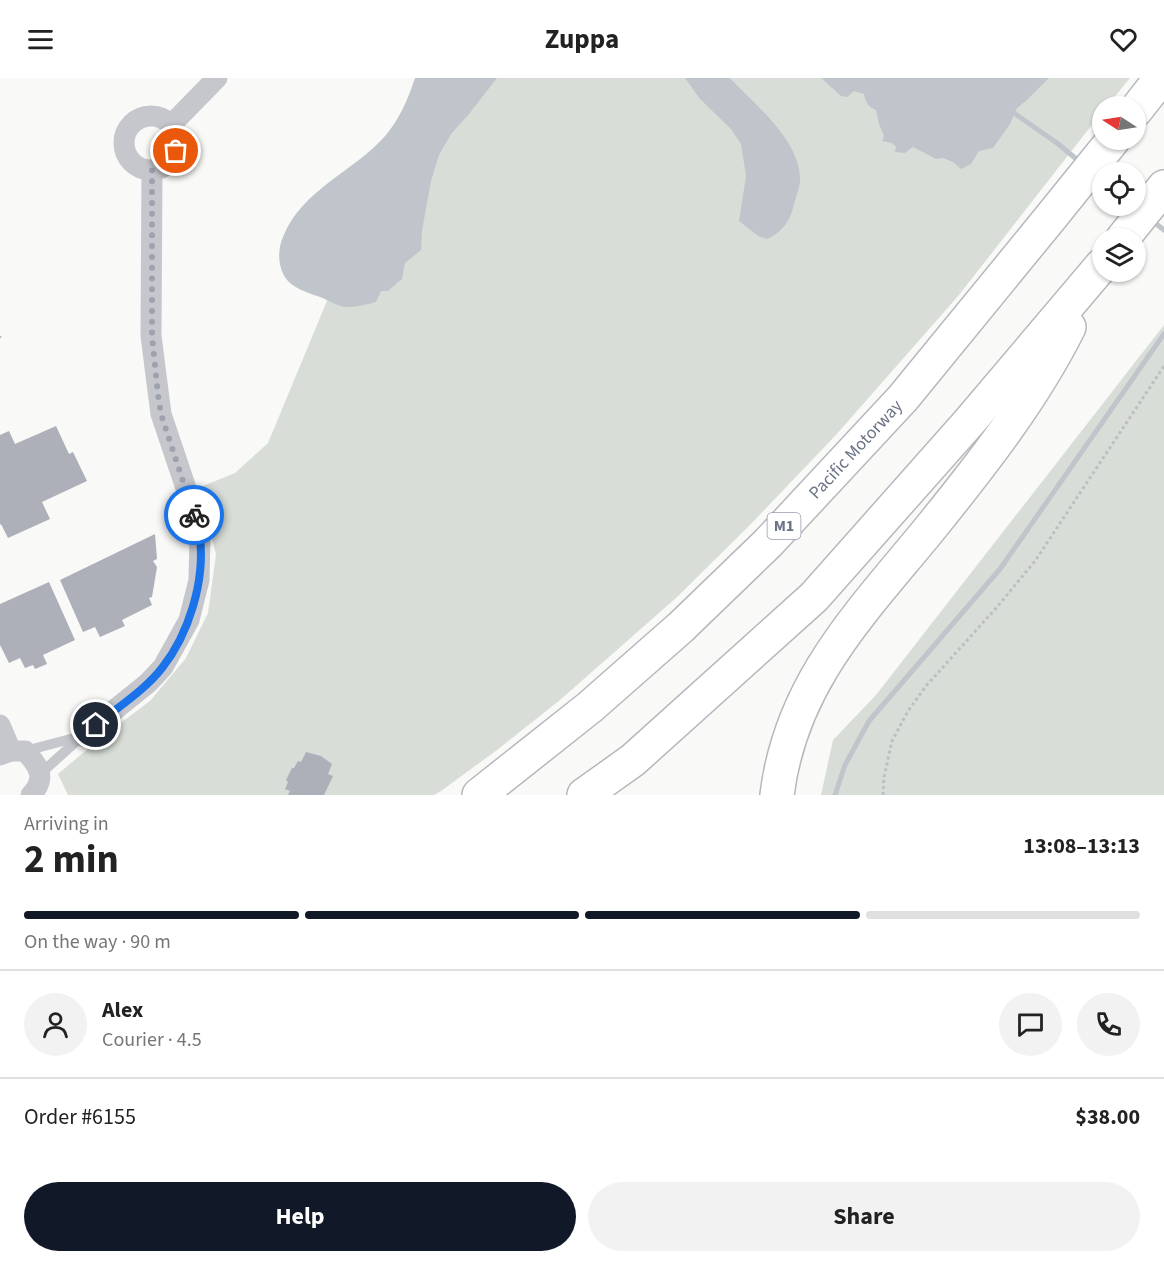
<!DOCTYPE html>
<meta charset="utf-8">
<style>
:root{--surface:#fff;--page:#f2f2f2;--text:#222;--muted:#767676;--line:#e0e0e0;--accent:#111827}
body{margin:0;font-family:"Source Sans 3",sans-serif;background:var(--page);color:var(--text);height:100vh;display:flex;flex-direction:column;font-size:22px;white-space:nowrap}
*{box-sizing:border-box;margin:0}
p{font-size:20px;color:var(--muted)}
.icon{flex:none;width:33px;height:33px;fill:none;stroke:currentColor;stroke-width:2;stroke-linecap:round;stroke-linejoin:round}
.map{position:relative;height:717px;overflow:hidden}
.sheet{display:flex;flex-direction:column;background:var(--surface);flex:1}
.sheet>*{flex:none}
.needle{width:39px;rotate:282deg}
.tools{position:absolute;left:1092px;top:18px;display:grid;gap:12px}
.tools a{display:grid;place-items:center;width:54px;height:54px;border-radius:50%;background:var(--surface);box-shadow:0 2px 4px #0004;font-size:30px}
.pin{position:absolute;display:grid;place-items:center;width:51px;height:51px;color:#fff;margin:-26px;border:3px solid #fff;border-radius:50%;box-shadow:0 2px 6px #0007}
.courier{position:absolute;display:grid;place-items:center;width:60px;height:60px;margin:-30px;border:4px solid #1a73e8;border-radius:50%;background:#fff;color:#222;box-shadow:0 2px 8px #0007}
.overview em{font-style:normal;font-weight:700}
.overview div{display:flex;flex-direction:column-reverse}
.overview{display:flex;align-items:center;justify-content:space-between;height:102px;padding:0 24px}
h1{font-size:39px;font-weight:700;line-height:45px}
.bar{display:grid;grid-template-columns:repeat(4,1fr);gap:9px 6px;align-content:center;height:72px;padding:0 24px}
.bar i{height:8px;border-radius:4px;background:var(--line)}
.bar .on{background:var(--accent)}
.bar p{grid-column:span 4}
.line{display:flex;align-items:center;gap:15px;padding:0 24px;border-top:2px solid var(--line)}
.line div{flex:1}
.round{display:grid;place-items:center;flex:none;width:63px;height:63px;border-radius:32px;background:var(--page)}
.primary-button{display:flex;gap:12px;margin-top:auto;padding:12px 24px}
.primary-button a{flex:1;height:69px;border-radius:36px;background:var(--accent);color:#fff;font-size:24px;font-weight:700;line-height:69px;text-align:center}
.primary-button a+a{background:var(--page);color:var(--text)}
header{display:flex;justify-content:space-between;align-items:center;height:78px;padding:0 24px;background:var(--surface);font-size:27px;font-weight:700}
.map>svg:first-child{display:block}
.green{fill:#d8ded7}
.water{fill:#c0c5cc}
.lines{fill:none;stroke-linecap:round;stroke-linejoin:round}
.stream{stroke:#c0c5cc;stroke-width:5}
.building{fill:#adb0b9}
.motorway-casing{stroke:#b6b8bd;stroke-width:36}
.path{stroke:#bdbec2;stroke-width:3;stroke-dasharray:3 3;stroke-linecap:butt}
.service{stroke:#c5c7cc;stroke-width:10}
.minor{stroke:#c5c7cc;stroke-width:21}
.motorway{stroke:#fff;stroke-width:33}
.done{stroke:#9da2ae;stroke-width:6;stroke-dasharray:0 10.8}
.route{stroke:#1a73e8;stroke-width:8}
.labels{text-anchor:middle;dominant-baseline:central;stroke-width:6;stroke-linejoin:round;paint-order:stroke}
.shield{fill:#fff;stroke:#979daa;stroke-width:1.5}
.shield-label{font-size:16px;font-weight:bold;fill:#6b7386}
.street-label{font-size:18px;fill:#6b7386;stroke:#fff}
</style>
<header><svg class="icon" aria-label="menu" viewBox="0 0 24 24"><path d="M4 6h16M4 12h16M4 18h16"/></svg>Zuppa<svg class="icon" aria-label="heart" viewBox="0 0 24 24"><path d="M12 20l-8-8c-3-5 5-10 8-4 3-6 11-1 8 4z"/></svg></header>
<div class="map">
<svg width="1164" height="717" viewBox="0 0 1164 717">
<rect width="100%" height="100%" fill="#f9f9f7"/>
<g class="green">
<polygon points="439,0 1130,0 1107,28 1102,28 1102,34 959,217 835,358 748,449 676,520 560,622 497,672 441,713 434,717 68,717 58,696 102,659 150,623 186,580 208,535 216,476 198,410 235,395 268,365 334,206"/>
<polygon points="1164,247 1164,717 821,717 833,662 876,617"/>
</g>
<g class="water">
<path d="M415 0H497L469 36 451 56 439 77 431 103 422 153 421 172 405 185 402 201 398 204 388 213H381L376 224C366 227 356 229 345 229 337 228 328 222 320 219 311 216 302 213 294 208 278 198 276 175 283 159 302 111 355 93 386 57 400 40 408 21 415 0Z"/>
<path d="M685 0H730C755 27 802 63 800 104 799 111 796 119 794 126 791 142 782 155 767 161L758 158 739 143 746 98 741 66 731 51 700 21Z"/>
<path d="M821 0H1049L1026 23 1017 30 1010 46 993 70 979 73 971 86 961 91 953 84 943 80 936 81 913 69 905 75 895 74 896 69 892 65 882 63 884 58 879 46 876 32C868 29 866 25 864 16L854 13 847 19 841 18Z"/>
</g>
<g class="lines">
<g class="stream">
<polyline points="1011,33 1057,65 1080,84"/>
<polyline points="1151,142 1164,152"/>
<polyline points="835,717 845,687 869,643 1000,491 1164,256"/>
</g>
</g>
<g class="building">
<polygon points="56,348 69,376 73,374 87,403 42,424 50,441 8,460 1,446 0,447 0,357 9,353 15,366"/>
<polygon points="155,456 157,481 153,483 157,489 152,519 149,520 152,527 122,542 125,548 100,559 95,549 83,554 60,502"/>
<polygon points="49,504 75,562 43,577 47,586 35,591 33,587 25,590 20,580 9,585 0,567 0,526"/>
<polygon points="306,674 321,678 332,686 328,696 333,698 324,717 288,717 290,713 285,711 288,704 286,702 292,690 294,690 298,683 301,684"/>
</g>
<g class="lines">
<defs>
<g id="motorway">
<polyline points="1136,32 1161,0"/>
<polyline points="1123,160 1164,109"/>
<path id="s1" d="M479 717 590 629 681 549 768 465 903 320 1051 139 1113 62"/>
<polyline points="584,717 633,682 814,519 970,343 1102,187"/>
<path d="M777 717C791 603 863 533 932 448 982 386 1033 321 1069 249"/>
</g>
</defs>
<use href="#motorway" class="motorway-casing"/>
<g class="path">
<polyline points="0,258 0,260"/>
<polyline points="883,717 884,699 892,663 908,633 926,608 997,529 1035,483 1164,288"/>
</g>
<g class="service">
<polyline points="25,673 82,658"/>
<polyline points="40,696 80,660"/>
</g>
<g class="minor">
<circle cx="151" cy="65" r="27"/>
<polyline points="171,47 217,0"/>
<polyline points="0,647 11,673"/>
<polyline points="82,658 148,605 163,589 189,542 199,502 200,460 191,425 161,336 151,258 152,92"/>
<path d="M0 677 11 673H25C39 688 47 700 31 717"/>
</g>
<use href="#motorway" class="motorway"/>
</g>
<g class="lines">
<path class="done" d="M176 73C170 84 164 90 152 92V258L158 317 161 336 194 437"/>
<path class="route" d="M96 647C118 629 145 612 162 590 189 556 205 503 200 460 199 452 196 445 194 437"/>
</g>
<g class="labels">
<rect class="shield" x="767.5" y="435" width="33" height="26" rx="4.5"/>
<g class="shield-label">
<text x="784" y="448">M1</text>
</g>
<g class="street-label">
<text stroke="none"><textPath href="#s1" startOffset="512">Pacific Motorway</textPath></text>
</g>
</g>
</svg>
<div class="tools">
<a><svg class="needle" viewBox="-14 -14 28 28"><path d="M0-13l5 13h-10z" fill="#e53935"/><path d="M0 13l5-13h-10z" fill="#767676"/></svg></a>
<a><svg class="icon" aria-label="locate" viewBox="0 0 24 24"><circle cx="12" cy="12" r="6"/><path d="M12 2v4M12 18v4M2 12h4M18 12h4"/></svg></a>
<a><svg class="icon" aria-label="layers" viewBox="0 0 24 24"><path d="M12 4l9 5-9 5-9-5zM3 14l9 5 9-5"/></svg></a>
</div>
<div class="pin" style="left:176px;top:73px;background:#ea580c"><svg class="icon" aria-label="bag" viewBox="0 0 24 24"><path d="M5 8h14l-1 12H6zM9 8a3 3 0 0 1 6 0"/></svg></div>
<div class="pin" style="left:96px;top:647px;background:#1f2937"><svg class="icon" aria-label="home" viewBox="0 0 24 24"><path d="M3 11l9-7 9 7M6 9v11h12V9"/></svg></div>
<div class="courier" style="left:194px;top:437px"><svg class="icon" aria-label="bike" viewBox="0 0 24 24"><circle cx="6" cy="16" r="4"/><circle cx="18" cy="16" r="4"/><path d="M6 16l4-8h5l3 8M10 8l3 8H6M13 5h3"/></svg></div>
</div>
<section class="sheet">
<div class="overview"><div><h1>2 min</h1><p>Arriving in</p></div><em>13:08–13:13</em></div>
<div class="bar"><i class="on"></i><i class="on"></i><i class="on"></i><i></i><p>On the way · 90 m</p></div>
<div class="line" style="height:108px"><a class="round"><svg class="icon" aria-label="person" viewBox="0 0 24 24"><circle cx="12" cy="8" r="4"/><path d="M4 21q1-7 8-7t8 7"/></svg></a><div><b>Alex</b><p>Courier · 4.5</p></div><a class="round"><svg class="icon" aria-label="chat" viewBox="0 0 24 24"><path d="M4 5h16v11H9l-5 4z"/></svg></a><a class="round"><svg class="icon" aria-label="phone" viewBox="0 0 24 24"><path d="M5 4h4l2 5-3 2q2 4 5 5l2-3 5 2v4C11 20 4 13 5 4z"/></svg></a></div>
<div class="line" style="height:78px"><div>Order #6155</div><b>$38.00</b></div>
<div class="primary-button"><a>Help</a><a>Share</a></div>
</section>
